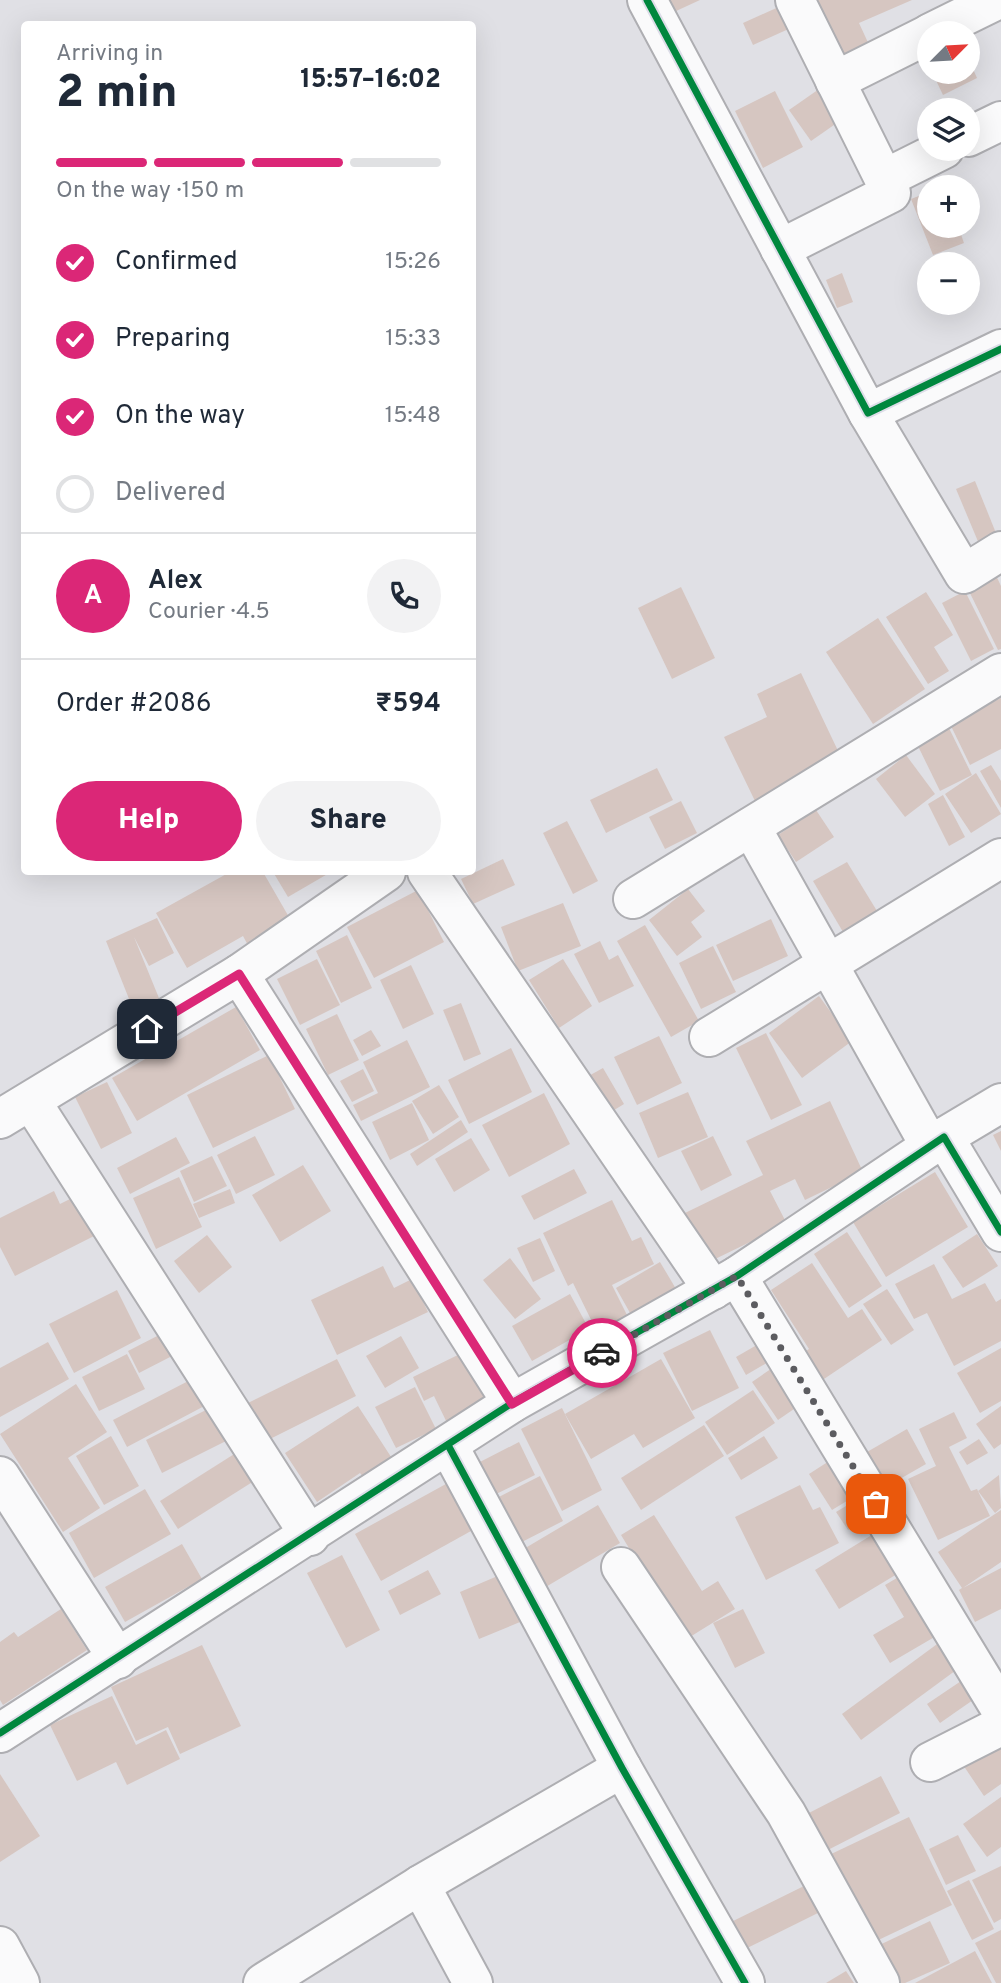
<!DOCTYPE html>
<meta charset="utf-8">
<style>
:root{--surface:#fff;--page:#f2f2f3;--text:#1f2937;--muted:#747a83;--line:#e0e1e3;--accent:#db2777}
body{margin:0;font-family:Overpass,sans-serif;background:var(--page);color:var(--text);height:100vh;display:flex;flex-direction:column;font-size:26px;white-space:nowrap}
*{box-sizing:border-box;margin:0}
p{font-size:23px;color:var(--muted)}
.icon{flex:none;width:38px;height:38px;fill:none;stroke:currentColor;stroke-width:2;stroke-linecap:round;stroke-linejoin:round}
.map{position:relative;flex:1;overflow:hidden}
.panel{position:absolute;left:21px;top:21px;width:455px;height:854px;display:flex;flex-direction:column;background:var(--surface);border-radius:7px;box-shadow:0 7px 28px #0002}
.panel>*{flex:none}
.needle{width:46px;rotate:66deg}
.controls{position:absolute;left:917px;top:21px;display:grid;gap:14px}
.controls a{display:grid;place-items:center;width:63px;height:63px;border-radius:50%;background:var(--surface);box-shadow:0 7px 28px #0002;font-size:35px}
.pin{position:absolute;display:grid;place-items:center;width:60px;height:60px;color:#fff;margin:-30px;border-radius:14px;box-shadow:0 4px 10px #0006}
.courier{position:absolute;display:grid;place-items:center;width:70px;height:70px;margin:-35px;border:5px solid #db2777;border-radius:50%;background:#fff;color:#222;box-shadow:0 2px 9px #0007}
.summary em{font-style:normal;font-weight:800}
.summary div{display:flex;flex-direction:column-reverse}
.summary{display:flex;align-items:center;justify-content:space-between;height:119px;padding:0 35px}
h1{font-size:46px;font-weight:800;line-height:52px}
.bar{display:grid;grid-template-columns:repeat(4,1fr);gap:10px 7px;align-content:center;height:84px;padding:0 35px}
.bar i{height:9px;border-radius:5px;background:var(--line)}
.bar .current{background:var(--accent)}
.bar p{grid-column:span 4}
.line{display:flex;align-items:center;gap:18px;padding:0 35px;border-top:2px solid var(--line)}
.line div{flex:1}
.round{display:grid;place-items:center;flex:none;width:74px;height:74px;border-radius:37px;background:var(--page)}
ol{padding:0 35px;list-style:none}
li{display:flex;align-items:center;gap:21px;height:77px}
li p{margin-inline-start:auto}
li .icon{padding:7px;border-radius:50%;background:var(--accent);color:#fff;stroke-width:4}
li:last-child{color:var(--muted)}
li i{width:38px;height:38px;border:4px solid var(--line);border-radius:50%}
.cta{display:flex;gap:14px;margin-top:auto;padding:14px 35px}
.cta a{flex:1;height:80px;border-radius:42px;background:var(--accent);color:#fff;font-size:28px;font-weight:800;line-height:80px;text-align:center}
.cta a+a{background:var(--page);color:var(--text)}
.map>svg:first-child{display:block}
.building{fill:#d6c6c1}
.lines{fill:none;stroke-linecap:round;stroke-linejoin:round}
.minor-casing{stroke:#aeaeb2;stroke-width:42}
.minor{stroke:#fafafb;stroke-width:38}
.cycleway-casing{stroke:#dddde8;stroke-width:11}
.cycleway{stroke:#00873e;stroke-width:7}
.done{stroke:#5c5c60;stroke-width:7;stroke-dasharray:0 12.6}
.route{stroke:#db2777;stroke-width:9}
</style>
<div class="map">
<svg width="1001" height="1983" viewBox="0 0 1001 1983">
<rect width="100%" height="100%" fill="#e0e0e5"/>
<g class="building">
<polygon points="668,0 700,0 674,12"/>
<polygon points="818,0 912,0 859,23 871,49 844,60"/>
<polygon points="783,5 793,27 753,45 743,23"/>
<polygon points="968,58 977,78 943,95 932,72 968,72"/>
<polygon points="822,87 844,118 811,141 789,110"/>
<polygon points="775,91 803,147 763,168 735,111"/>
<polygon points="929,192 929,226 958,226 964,243 933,255 911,199"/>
<polygon points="842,273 853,302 837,308 826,280"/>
<polygon points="975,481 1000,543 982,551 956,489"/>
<polygon points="992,567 1001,586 1001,649 998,650 964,581"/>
<polygon points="681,587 715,658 672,679 638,608"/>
<polygon points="965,591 994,649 971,661 942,603"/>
<polygon points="926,592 953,635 934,647 949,671 928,684 886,617"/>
<polygon points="878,618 925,689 873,724 826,652"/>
<polygon points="801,673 840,755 755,801 724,737 767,717 757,694"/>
<polygon points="1001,698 1001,749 970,765 950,724"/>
<polygon points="946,722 972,775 940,791 914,738"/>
<polygon points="906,755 935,794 905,817 876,779"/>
<polygon points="991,765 1001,781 1001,808 980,771"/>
<polygon points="657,768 673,800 606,833 590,800"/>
<polygon points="976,773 1001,814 971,833 945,794"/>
<polygon points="943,795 965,837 949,846 928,804"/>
<polygon points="681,801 697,833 665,849 649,817"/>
<polygon points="816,810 834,837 796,862 778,835"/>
<polygon points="567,821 598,881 573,894 543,833"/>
<polygon points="503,859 515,885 473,904 461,879"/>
<polygon points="847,862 877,911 843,932 813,881"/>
<polygon points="230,872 263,872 293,924 250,949 243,936 187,968 156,913"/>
<polygon points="273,872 331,872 288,897"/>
<polygon points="688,889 705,911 691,922 702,937 677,956 649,920"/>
<polygon points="418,890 444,942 374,978 347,927"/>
<polygon points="563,903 581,946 518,971 501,927"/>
<polygon points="157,918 174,953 149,966 134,937 161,1003 135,1014 106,941"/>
<polygon points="771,919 788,956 733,981 716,945"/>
<polygon points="645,925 699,1021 671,1037 617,941"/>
<polygon points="347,935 372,988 341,1003 316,951"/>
<polygon points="600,941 609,960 618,955 634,986 599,1003 574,954"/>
<polygon points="713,946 736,992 701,1009 679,963"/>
<polygon points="317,959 340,1005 300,1025 277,979"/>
<polygon points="563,959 592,1006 559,1028 529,980"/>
<polygon points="411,965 434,1014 403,1029 380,980"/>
<polygon points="819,996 852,1041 802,1078 769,1033"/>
<polygon points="461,1003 481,1054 464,1061 443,1010"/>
<polygon points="236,1007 260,1050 137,1121 112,1078"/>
<polygon points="337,1014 359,1060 328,1075 306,1029"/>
<polygon points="371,1030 381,1046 362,1056 353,1040"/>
<polygon points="766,1033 802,1105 771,1120 736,1048"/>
<polygon points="659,1036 682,1083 637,1105 614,1057"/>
<polygon points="407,1040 430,1087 361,1121 353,1105 378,1093 363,1062"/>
<polygon points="511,1048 532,1092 469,1124 448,1080"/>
<polygon points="269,1055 295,1109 213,1148 187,1095"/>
<polygon points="603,1068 624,1104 606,1115 585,1078"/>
<polygon points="363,1069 374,1091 352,1102 340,1081"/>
<polygon points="107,1082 132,1133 101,1149 75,1097"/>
<polygon points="439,1085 459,1117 433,1134 412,1101"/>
<polygon points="688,1092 708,1137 658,1158 639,1113"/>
<polygon points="544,1093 570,1144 509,1177 482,1125"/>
<polygon points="830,1101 863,1172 805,1200 795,1179 770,1191 787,1224 709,1262 685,1213 763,1175 746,1141"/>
<polygon points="412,1103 429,1140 390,1160 372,1122"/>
<polygon points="461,1120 468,1132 417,1166 410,1154"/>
<polygon points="1001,1131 1001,1151 993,1135"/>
<polygon points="255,1136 275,1175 236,1194 217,1155"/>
<polygon points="713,1136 732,1175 701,1191 681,1151"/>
<polygon points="176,1137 190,1163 130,1194 117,1168"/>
<polygon points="471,1138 490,1170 454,1192 435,1159"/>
<polygon points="212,1156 227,1186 194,1202 180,1171"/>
<polygon points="303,1165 331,1211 280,1242 252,1195"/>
<polygon points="574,1169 587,1193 534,1220 521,1196"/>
<polygon points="935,1172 968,1227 886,1277 853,1222"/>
<polygon points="179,1177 202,1227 156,1249 133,1198"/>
<polygon points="230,1189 235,1203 199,1218 193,1204"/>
<polygon points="54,1191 60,1204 76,1196 96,1235 15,1276 0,1247 0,1218"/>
<polygon points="612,1200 632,1241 641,1237 654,1264 612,1285 631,1323 600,1338 573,1283 568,1286 543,1233"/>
<polygon points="847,1232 882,1286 849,1308 814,1254"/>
<polygon points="977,1234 998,1266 963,1288 942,1257"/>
<polygon points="207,1235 232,1267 199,1293 174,1261"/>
<polygon points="540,1238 555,1271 533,1282 517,1248"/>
<polygon points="510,1258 541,1299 515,1319 483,1280"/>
<polygon points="660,1262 679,1294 634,1320 616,1288"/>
<polygon points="812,1263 848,1318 862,1309 882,1340 821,1381 803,1353 809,1349 771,1290"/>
<polygon points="934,1264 952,1299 985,1283 996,1302 1001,1299 1001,1341 954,1366 927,1313 914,1319 895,1284"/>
<polygon points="383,1266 394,1288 412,1279 428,1312 337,1355 311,1300"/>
<polygon points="887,1289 914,1330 891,1345 863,1304"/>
<polygon points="117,1290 141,1338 74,1373 49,1324"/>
<polygon points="570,1294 589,1329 532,1361 512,1326"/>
<polygon points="710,1330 739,1388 692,1411 663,1353"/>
<polygon points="161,1334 172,1356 139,1373 128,1351"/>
<polygon points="401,1336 419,1368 385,1388 366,1356"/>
<polygon points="48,1342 69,1379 0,1417 0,1368"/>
<polygon points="762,1342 772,1360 746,1375 736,1357"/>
<polygon points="1001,1348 1001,1401 980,1413 957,1373"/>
<polygon points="468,1350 495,1404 449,1427 434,1396 424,1401 413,1377"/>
<polygon points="127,1354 145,1389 99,1411 82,1377"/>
<polygon points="337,1359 356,1396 266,1441 248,1403"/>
<polygon points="661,1359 695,1418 643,1448 634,1434 591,1459 565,1414"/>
<polygon points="781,1362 807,1400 778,1420 752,1382"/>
<polygon points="196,1377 210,1403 127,1447 113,1420"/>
<polygon points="76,1384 107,1432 68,1458 100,1508 63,1532 0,1434"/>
<polygon points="415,1387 436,1429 396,1448 375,1407"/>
<polygon points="753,1390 775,1423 727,1455 705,1422"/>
<polygon points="358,1406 395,1463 367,1482 360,1473 317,1502 285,1453"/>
<polygon points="1001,1406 1001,1444 994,1449 976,1424"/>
<polygon points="210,1408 226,1441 162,1473 146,1440"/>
<polygon points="562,1408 602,1490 562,1511 521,1429"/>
<polygon points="954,1412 967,1438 949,1447 971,1491 977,1489 990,1516 938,1540 908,1479 936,1466 919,1429"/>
<polygon points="704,1425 724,1456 641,1510 621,1478"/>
<polygon points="907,1429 926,1464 879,1491 860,1456"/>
<polygon points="111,1436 139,1486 104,1505 76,1456"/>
<polygon points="764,1436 778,1458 741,1480 728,1458"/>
<polygon points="979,1439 988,1453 967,1465 959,1452"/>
<polygon points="519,1442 535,1475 492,1496 476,1464"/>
<polygon points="239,1451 257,1479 178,1529 160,1501"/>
<polygon points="837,1456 860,1493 832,1510 809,1474"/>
<polygon points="999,1475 1001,1508 995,1513 978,1491"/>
<polygon points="540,1476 563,1521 514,1546 491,1501"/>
<polygon points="455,1479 480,1526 381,1581 355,1534"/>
<polygon points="800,1485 813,1510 820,1507 839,1543 766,1580 735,1517"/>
<polygon points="145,1489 171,1534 94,1578 69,1533"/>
<polygon points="866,1494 877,1512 848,1530 836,1512"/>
<polygon points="598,1505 620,1543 544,1588 522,1550"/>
<polygon points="1001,1510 1001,1562 963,1588 1001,1568 1001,1609 975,1622 959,1590 962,1588 938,1552"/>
<polygon points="654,1515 702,1591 718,1581 735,1609 685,1640 621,1535"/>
<polygon points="888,1525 912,1565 839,1609 815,1570"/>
<polygon points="182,1544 202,1579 125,1622 105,1587"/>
<polygon points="342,1555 380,1630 346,1648 307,1573"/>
<polygon points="428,1570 441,1594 400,1615 388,1591"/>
<polygon points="907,1572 943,1632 890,1663 873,1635 904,1617 885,1585"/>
<polygon points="500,1575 520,1622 479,1639 460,1592"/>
<polygon points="61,1609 87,1650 3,1705 0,1700 0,1642 14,1632 18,1637"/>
<polygon points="743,1609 765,1653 735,1668 713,1623"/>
<polygon points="944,1639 963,1665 861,1740 842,1714"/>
<polygon points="202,1645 241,1726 180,1754 168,1727 136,1741 111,1687"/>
<polygon points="970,1675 983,1693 940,1723 927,1704"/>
<polygon points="112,1696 136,1745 166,1730 180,1759 127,1785 116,1762 77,1781 50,1725"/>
<polygon points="1001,1747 1001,1784 984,1796 959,1759"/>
<polygon points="0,1774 40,1836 0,1862"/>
<polygon points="881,1776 900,1813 822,1853 803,1816"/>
<polygon points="1001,1797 1001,1847 987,1857 963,1824"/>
<polygon points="909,1817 952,1905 870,1944 827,1856"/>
<polygon points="958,1835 976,1871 946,1885 929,1849"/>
<polygon points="1001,1866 1001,1919 994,1923 972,1880"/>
<polygon points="969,1880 994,1929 972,1940 947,1891"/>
<polygon points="808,1884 822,1911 741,1951 727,1924"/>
<polygon points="930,1921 950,1963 905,1983 886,1983 871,1949"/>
<polygon points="1001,1930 1001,1983 996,1983 975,1943"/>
<polygon points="975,1951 992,1983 915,1983"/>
<polygon points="846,1971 854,1983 826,1983"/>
</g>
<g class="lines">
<defs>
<g id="minor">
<polyline points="647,0 868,413 1001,349"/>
<polyline points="930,33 997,0"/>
<polyline points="835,81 929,34"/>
<polyline points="968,137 1001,121"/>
<polyline points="884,179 944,149"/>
<polyline points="780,249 891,193 795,0"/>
<polyline points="868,413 964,574 1001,551"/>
<polyline points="751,827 930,1146"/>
<polyline points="427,872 713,1290"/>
<polyline points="633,899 1001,673"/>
<polyline points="239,974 512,1403"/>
<polyline points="709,1037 1001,858"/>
<polyline points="31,1101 310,1536"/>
<polyline points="0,1119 239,974 386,872"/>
<polyline points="944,1137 1001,1103"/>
<polyline points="737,1276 1001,1710"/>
<polyline points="448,1445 622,1768 745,1983"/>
<polyline points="0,1476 118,1659"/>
<polyline points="621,1567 786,1813 880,1983"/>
<polyline points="0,1733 512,1403 737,1276 944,1137 1001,1232"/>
<polyline points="930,1762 1001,1726"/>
<polyline points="420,1885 473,1983"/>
<polyline points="0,1946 20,1983"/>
<polyline points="263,1983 420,1885 622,1768"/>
</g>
</defs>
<use href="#minor" class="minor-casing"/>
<use href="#minor" class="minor"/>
<defs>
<g id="cycleway">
<polyline points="647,0 868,413 1001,349"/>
<polyline points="448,1445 622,1768 745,1983"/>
<polyline points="0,1733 512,1403 737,1276 944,1137 1001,1232"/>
</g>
</defs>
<use href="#cycleway" class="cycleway-casing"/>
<use href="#cycleway" class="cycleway"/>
</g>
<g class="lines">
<polyline class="done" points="602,1353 737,1276 876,1504"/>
<polyline class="route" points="147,1029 239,974 512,1404 602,1353"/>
</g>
</svg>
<div class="controls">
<a><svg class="needle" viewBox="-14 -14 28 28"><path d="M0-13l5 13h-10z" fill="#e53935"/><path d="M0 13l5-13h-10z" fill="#747a83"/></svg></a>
<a><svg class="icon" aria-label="layers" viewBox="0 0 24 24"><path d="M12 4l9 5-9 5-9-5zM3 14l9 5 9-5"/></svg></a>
<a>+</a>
<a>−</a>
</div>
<div class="pin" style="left:876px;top:1504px;background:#ea580c"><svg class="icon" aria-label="bag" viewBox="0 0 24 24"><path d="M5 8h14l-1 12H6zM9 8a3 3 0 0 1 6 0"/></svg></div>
<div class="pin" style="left:147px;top:1029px;background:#1f2937"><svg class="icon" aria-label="home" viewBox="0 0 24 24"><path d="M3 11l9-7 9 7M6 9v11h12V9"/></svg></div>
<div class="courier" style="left:602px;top:1353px"><svg class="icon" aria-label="car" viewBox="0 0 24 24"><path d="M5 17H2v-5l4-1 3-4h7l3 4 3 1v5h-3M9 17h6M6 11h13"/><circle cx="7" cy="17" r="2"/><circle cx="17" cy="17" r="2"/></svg></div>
<section class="panel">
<div class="summary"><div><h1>2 min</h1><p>Arriving in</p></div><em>15:57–16:02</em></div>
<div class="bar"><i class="current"></i><i class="current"></i><i class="current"></i><i></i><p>On the way · 150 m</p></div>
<ol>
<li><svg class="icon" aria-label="check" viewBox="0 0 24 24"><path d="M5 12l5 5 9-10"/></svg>Confirmed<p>15:26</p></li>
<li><svg class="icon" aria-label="check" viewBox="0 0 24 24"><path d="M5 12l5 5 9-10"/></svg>Preparing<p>15:33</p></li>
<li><svg class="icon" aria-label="check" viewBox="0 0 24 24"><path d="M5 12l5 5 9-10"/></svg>On the way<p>15:48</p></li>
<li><i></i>Delivered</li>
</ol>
<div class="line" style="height:126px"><b class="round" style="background:var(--accent);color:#fff">A</b><div><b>Alex</b><p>Courier · 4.5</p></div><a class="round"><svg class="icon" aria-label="phone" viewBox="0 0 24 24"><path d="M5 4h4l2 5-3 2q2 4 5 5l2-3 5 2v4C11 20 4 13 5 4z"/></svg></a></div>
<div class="line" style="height:91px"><div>Order #2086</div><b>₹594</b></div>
<div class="cta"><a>Help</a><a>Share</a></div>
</section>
</div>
